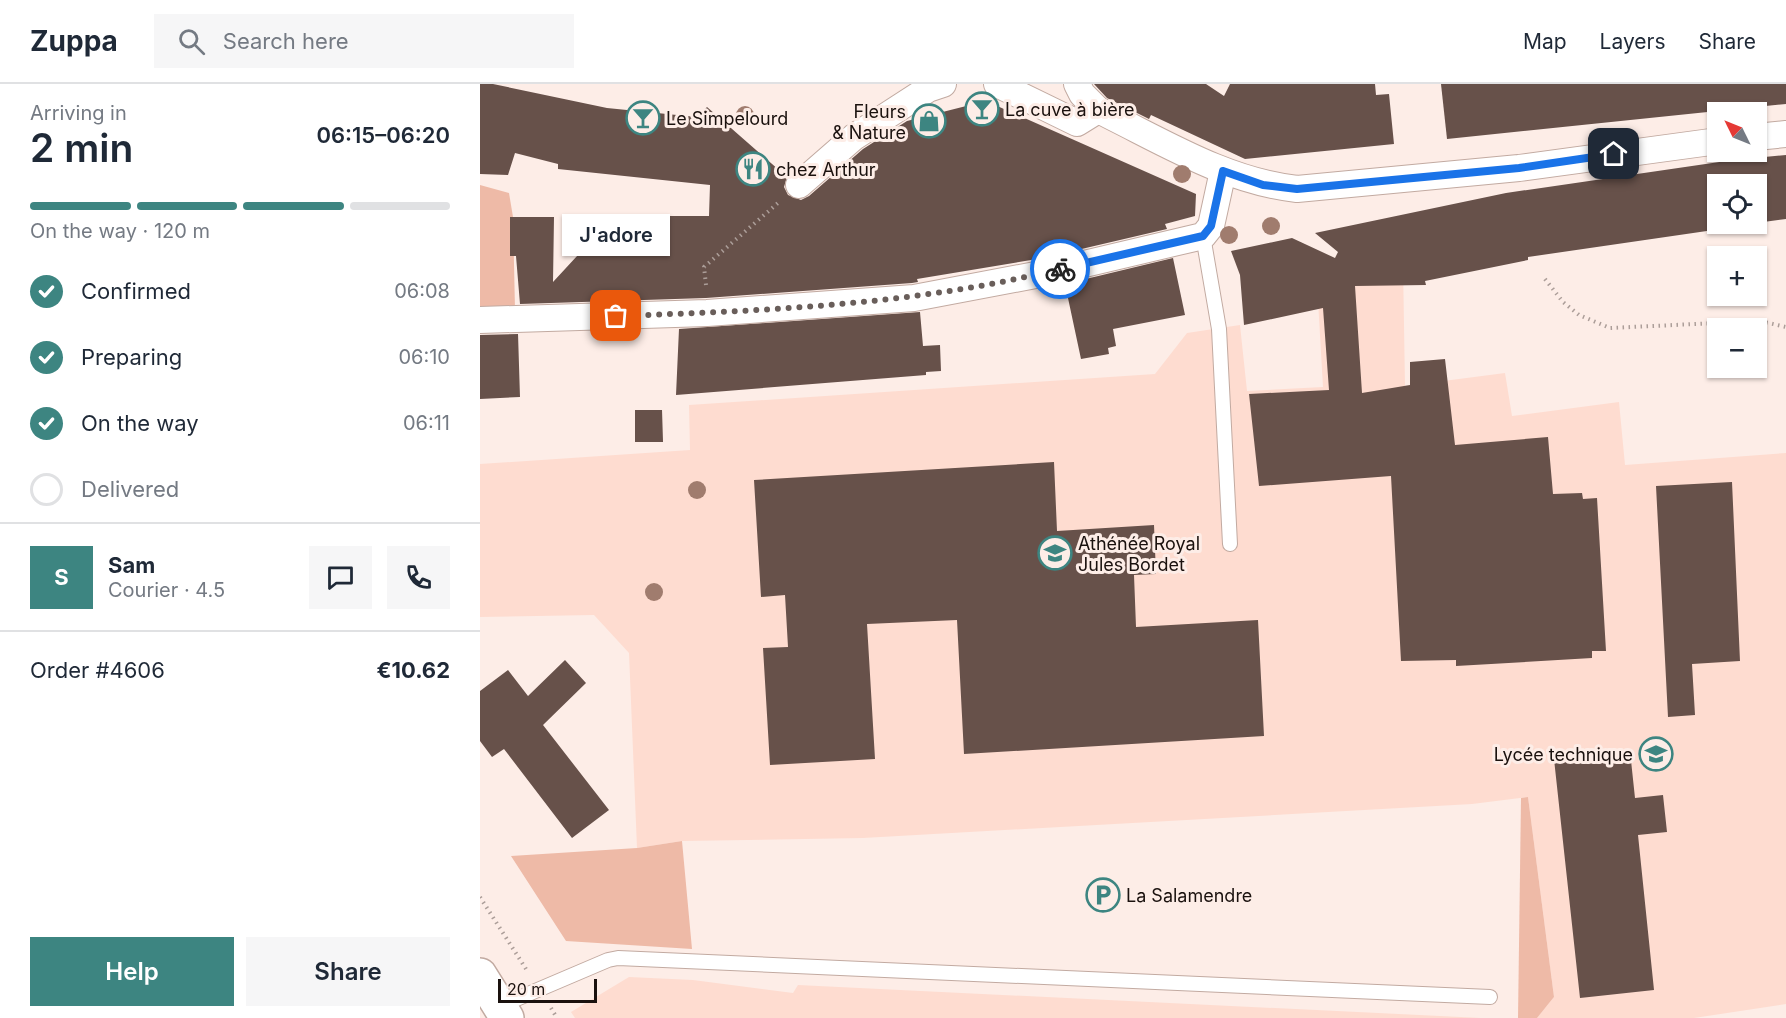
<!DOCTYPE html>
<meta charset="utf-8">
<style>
:root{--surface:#fff;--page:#f6f6f7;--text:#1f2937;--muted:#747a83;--line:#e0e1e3;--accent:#3d8581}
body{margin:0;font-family:Inter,sans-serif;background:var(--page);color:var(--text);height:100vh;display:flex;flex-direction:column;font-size:22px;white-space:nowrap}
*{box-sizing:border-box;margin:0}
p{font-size:20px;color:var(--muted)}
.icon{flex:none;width:33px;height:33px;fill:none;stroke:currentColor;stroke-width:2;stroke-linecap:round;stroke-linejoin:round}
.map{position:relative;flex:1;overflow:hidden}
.side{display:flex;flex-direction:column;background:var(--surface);width:480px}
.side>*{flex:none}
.needle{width:39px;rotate:313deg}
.tools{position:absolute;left:1227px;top:18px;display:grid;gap:12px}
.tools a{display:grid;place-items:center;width:60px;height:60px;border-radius:0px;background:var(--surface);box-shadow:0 2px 4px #0004;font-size:30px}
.scale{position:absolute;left:18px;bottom:15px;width:99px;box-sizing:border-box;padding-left:6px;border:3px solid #1a110e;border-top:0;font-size:16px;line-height:21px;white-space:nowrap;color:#1a110e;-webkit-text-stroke:4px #fdede7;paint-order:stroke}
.pin{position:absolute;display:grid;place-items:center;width:51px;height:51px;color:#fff;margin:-26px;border-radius:12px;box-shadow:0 3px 9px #0006}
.courier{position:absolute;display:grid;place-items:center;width:60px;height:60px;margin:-30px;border:4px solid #1a73e8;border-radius:50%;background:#fff;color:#222;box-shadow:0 2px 8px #0007}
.bubble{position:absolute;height:42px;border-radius:0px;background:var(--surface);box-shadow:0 2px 4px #0004;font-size:20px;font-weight:600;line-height:42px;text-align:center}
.overview em{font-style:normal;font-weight:600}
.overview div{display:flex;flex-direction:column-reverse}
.overview{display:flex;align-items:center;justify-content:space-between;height:102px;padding:0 30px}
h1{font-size:39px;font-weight:600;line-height:45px}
.bar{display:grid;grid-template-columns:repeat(4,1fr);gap:9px 6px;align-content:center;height:72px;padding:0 30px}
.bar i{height:8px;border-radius:4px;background:var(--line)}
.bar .selected{background:var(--accent)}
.bar p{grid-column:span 4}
.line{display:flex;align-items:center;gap:15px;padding:0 30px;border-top:2px solid var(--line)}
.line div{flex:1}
.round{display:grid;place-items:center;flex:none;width:63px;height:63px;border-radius:0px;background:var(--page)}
ol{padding:0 30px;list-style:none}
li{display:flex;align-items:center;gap:18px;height:66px}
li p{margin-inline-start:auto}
li .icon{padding:6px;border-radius:50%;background:var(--accent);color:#fff;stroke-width:4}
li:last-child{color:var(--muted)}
li i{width:33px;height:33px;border:3px solid var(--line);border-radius:50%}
.button{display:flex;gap:12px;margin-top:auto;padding:12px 30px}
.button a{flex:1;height:69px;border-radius:0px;background:var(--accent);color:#fff;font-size:24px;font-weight:600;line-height:69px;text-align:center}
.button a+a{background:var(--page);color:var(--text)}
header{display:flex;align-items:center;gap:36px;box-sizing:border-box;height:84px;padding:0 30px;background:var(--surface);border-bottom:2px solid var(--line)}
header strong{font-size:28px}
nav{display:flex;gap:33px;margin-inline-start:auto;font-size:21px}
.search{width:420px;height:54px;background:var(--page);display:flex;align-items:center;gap:15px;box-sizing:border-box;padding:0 21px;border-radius:0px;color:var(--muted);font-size:22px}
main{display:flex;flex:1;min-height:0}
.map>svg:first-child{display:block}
.built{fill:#fedcd0}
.green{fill:#eebaa7}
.building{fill:#67514a}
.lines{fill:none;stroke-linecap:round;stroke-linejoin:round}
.lane-casing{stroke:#c2aaa1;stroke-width:16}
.street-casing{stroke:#c2aaa1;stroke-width:28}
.primary-casing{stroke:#c2aaa1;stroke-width:36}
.path{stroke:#ac9e99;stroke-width:4;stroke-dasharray:1.5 4.5;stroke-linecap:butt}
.lane{stroke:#fff;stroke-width:14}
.street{stroke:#fff;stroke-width:26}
.primary{stroke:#fff;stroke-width:33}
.tree{fill:#a07c6e}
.done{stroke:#695e5a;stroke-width:6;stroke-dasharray:0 10.8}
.route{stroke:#1a73e8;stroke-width:8}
.labels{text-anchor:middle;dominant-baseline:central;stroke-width:6;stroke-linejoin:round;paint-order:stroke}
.poi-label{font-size:18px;fill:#1a110e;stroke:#fdede7;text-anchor:start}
</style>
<header>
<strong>Zuppa</strong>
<div class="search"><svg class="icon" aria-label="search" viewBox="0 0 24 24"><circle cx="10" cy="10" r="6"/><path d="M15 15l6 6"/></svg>Search here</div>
<nav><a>Map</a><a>Layers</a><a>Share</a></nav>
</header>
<main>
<section class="side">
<div class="overview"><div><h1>2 min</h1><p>Arriving in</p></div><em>06:15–06:20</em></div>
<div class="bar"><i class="selected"></i><i class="selected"></i><i class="selected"></i><i></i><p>On the way · 120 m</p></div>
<ol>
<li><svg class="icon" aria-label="check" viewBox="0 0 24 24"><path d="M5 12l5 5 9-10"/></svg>Confirmed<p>06:08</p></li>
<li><svg class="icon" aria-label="check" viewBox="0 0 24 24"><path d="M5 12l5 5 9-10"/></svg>Preparing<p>06:10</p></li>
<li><svg class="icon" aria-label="check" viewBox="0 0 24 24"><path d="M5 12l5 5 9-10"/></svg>On the way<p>06:11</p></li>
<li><i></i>Delivered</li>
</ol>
<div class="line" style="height:108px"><b class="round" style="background:var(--accent);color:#fff">S</b><div><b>Sam</b><p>Courier · 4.5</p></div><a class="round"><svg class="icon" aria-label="chat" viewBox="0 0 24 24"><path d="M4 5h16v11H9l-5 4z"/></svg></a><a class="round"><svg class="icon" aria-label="phone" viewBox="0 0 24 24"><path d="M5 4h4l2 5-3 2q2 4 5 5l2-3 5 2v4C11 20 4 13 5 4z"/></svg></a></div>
<div class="line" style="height:78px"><div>Order #4606</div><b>€10.62</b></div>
<div class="button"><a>Help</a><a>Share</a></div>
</section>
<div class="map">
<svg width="1306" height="934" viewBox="0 0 1306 934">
<rect width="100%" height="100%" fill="#fdede7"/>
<g class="built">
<polygon points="923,180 925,302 1025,289 1032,332 1139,318 1145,381 1306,369 1306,920 1214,934 1057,934 1074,913 1048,713 992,720 383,754 202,757 157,764 149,569 114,531 0,533 0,380 210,366 209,321 675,290 707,249 760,241 767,307 843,303 837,199"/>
<polygon points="149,893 213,896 313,909 318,901 1001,934 95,934 91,928"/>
</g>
<g class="green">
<polygon points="0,101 29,109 33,133 35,226 0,222"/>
<polygon points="1048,713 1074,913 1057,934 1038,934 1041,714"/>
<polygon points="202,757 212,865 86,857 31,772 157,764"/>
</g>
<g class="building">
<polygon points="0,0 13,0 127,24 217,33 227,23 307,93 304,103 308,111 321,116 329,112 383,65 427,37 506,17 716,110 715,132 685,140 687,145 563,174 437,195 438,198 432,199 226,214 40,220 36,172 30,172 30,133 74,133 73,198 134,132 229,132 230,101 78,85 78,80 35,69 28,91 0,90"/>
<polygon points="614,0 726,0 744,12 750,0 895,0 896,11 909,10 914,60 765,75 671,31 669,35 627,14"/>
<polygon points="961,0 1306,0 1306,20 967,55"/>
<polygon points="1306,71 1306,135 1276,139 1276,100 1238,100 1238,140 1275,140 1048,173 1048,176 945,197 946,201 875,202 882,309 930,301 930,278 965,275 975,361 1068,353 1073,410 1102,409 1103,415 1117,414 1126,567 1112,567 1112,574 976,582 976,576 921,577 911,392 779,402 769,310 849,306 843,224 764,241 760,191 751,167 812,154 855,174 858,168 835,149 1026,109 1253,76"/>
<polygon points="693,174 705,231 633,245 636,262 628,264 629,270 601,275 585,200"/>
<polygon points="440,228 443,262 460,261 461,287 446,288 446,291 196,311 199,245"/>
<polygon points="38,250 40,313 0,315 0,251"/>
<polygon points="155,326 182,326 183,358 155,358"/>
<polygon points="574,378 577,447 674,441 676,490 654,491 656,543 778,536 784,652 484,670 477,536 387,540 395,675 290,681 283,564 308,563 305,511 281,513 274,396"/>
<polygon points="1252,398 1260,577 1212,580 1215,631 1188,633 1176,402"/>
<polygon points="85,576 106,599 63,641 129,726 92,754 24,665 12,673 0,657 0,607 28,586 48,612"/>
<polygon points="1150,667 1155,714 1183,711 1187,748 1158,751 1174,906 1100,914 1074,675"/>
</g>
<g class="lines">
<defs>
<g id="lane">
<polyline points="723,152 739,245 750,460"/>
<polyline points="20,922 128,876 138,874 1010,913"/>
</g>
<g id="street">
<polyline points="517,0 597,39 618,26"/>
<path d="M597 0 602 10 618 26C682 57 745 97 817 105L1039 84 1238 57"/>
<polyline points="1276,53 1306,50"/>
<polyline points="319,101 374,53 448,5 463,0"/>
<polyline points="0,236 227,229 434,214 566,189 723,152 731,142 743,87"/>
</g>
<polyline id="primary" points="0,891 27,934"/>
</defs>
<use href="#lane" class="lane-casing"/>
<use href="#street" class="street-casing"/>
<use href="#primary" class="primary-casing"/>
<g class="path">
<polyline points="1065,195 1083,218 1099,231 1130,244 1280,237 1306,243"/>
<polyline points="226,201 224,183 298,119"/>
<polyline points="0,813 46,885"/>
<polyline points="71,924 77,934"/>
</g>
<use href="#lane" class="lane"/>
<use href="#street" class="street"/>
<use href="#primary" class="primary"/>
</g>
<g class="tree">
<circle cx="265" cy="31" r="9"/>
<circle cx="702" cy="90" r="9"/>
<circle cx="791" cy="142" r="9"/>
<circle cx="749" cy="151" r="9"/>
<circle cx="217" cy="406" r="9"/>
<circle cx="174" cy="508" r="9"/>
</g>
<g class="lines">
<path class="done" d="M136 232C285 227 435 221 580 185"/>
<polyline class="route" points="580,185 723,152 731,142 743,87 783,101 817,105 1039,84 1134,70"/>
</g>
<defs>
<symbol id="bar-ring" viewBox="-11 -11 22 22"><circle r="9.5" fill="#fdede7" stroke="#3d8581" stroke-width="1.5"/><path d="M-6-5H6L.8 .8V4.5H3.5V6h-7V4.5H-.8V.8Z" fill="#3d8581"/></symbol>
<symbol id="shop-ring" viewBox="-11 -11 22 22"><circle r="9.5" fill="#fdede7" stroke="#3d8581" stroke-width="1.5"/><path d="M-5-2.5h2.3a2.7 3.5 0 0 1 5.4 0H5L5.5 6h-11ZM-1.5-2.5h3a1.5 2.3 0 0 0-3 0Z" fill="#3d8581"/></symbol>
<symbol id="restaurant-ring" viewBox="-11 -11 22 22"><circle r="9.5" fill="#fdede7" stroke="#3d8581" stroke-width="1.5"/><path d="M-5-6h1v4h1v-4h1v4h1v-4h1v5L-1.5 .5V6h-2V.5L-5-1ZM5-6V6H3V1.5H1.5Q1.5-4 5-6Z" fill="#3d8581"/></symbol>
<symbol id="school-ring" viewBox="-11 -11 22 22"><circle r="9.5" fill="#fdede7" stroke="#3d8581" stroke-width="1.5"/><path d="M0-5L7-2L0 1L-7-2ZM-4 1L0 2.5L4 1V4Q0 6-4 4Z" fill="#3d8581"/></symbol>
<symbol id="parking-ring" viewBox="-11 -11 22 22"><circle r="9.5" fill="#fdede7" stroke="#3d8581" stroke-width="1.5"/><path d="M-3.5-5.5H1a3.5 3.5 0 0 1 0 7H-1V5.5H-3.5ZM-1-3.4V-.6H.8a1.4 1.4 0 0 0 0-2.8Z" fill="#3d8581"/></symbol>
</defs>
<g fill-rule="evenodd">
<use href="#bar-ring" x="483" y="6" width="38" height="38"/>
<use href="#bar-ring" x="144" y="15" width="38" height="38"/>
<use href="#shop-ring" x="430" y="18" width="38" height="38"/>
<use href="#restaurant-ring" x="254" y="66" width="38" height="38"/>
<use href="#school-ring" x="556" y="450" width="38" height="38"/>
<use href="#school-ring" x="1157" y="651" width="38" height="38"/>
<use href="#parking-ring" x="604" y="792" width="38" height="38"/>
</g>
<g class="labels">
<g class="poi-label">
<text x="525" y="25">La cuve à bière</text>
<text x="426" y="27" text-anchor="end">Fleurs<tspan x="426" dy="21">&amp; Nature</tspan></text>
<text x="186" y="34">Le Simpelourd</text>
<text x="296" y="85">chez Arthur</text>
<text x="598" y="459">Athénée Royal<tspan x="598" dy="21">Jules Bordet</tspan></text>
<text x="1153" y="670" text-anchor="end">Lycée technique</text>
<text x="646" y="811">La Salamendre</text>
</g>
</g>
</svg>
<div class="tools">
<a><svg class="needle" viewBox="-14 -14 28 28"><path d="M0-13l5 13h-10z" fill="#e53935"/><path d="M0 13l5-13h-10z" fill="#747a83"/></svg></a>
<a><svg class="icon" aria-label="locate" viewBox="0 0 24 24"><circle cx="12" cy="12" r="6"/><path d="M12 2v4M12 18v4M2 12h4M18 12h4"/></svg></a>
<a>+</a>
<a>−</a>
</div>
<div class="scale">20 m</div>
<div class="pin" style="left:136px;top:232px;background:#ea580c"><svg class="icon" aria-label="bag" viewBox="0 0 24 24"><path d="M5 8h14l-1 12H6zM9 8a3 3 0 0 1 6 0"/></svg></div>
<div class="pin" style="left:1134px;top:70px;background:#1f2937"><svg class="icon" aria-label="home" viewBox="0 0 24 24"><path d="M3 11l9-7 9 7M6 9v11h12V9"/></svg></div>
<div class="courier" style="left:580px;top:185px"><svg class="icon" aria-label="bike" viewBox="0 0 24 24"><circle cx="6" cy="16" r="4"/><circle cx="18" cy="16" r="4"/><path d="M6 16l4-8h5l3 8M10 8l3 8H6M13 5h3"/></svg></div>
<div class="bubble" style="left:82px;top:130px;width:108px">J'adore</div>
</div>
</main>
